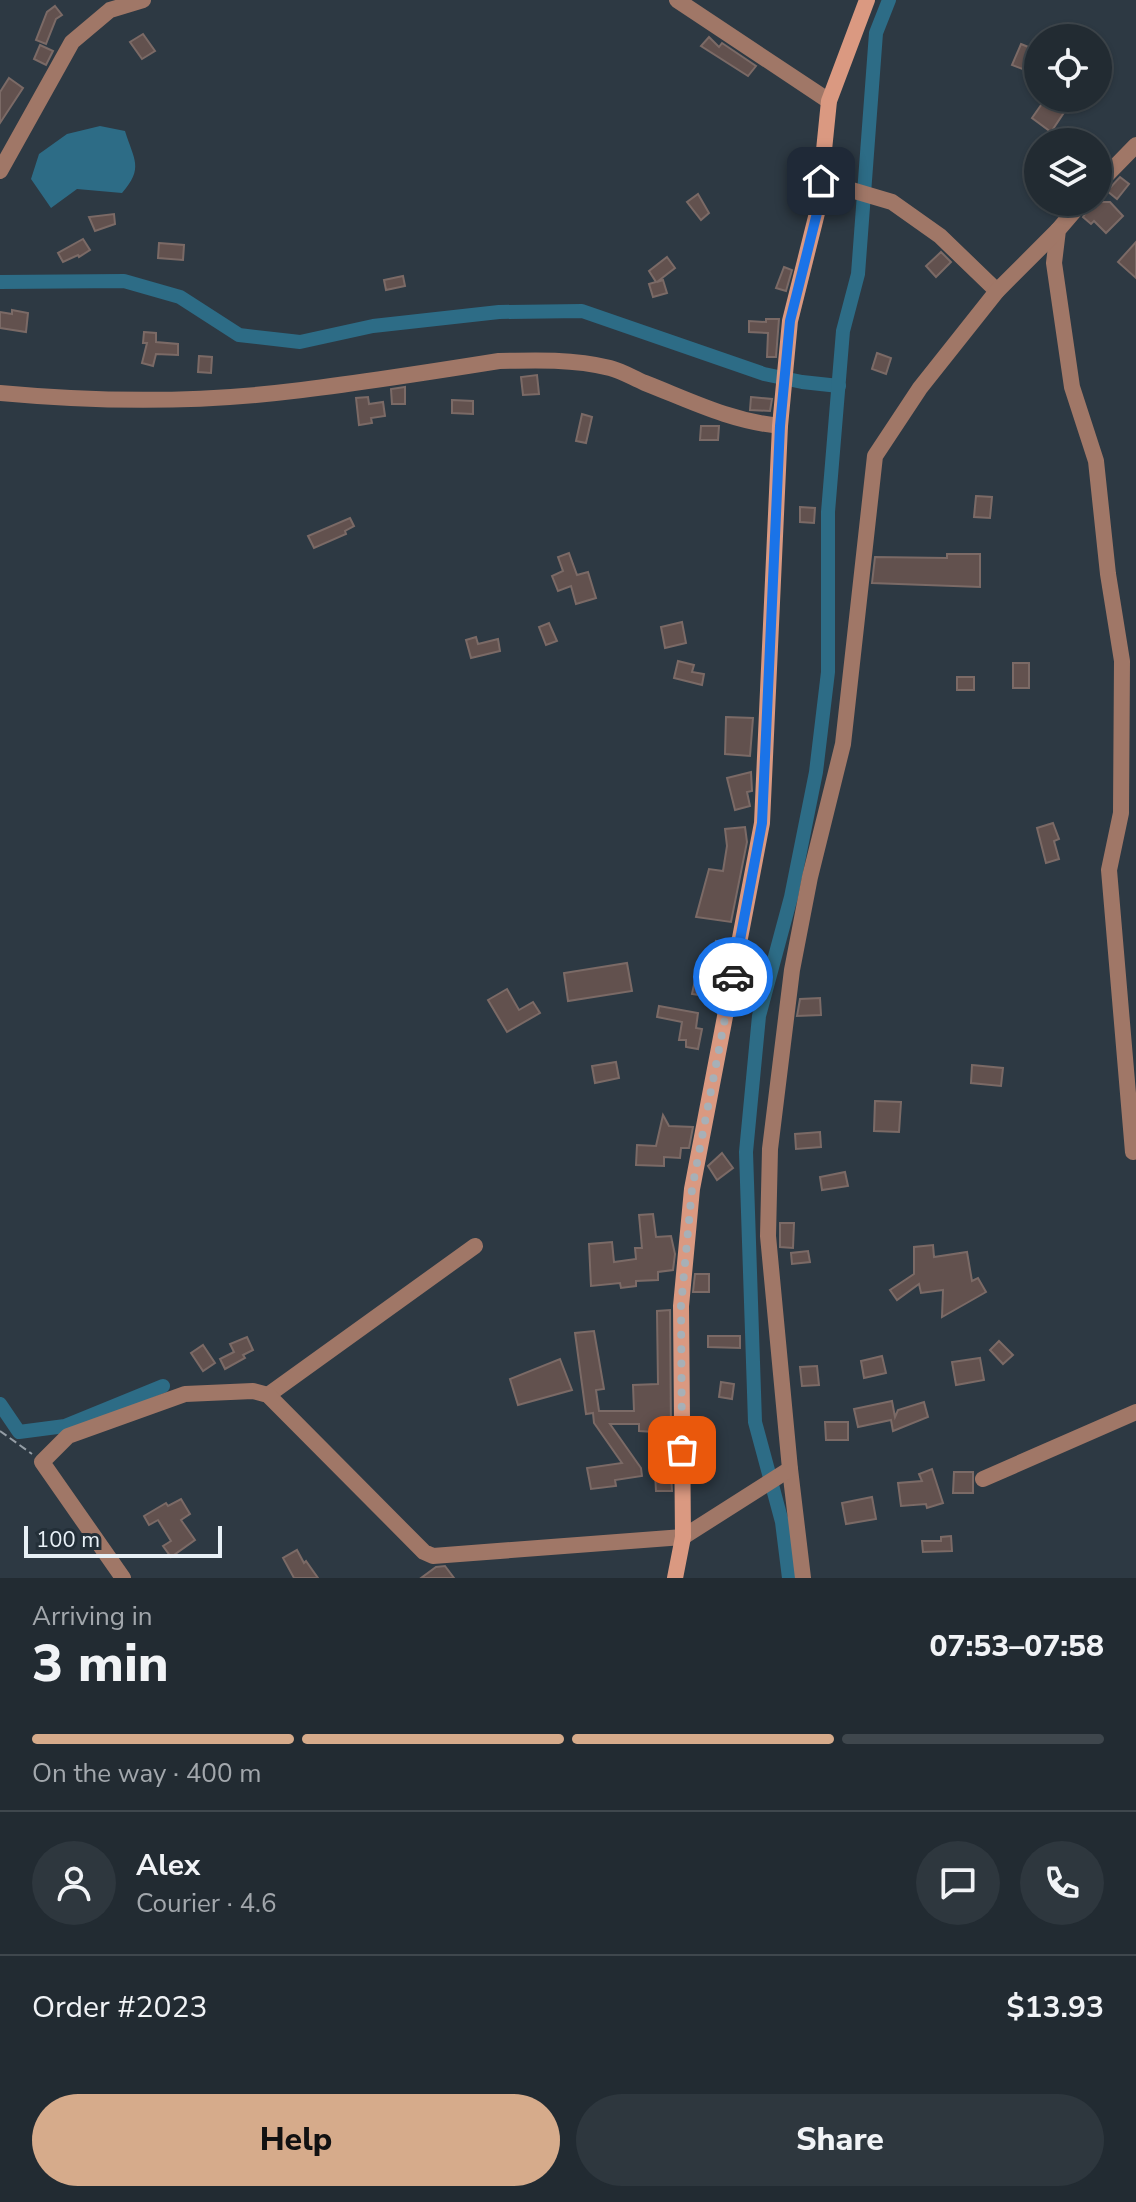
<!DOCTYPE html>
<meta charset="utf-8">
<style>
:root{--surface:#222b32;--page:#2e373e;--text:#f1f3f6;--muted:#a2a7ac;--line:#3f474d;--accent:#d6ab8b}
body{margin:0;font-family:"Nunito Sans",sans-serif;background:var(--page);color:var(--text);height:100vh;display:flex;flex-direction:column;font-size:30px;white-space:nowrap}
*{box-sizing:border-box;margin:0}
p{font-size:26px;color:var(--muted)}
.icon{flex:none;width:44px;height:44px;fill:none;stroke:currentColor;stroke-width:2;stroke-linecap:round;stroke-linejoin:round}
.map{position:relative;height:1578px;overflow:hidden}
.side{display:flex;flex-direction:column;background:var(--surface);flex:1}
.side>*{flex:none}
.controls{position:absolute;left:1024px;top:24px;display:grid;gap:16px}
.controls a{display:grid;place-items:center;width:88px;height:88px;border-radius:50%;background:var(--surface);box-shadow:0 2px 6px #0004,0 0 0 2px var(--line);font-size:40px}
.scale{position:absolute;left:24px;bottom:20px;width:198px;box-sizing:border-box;padding-left:8px;border:4px solid #e8f0f6;border-top:0;font-size:22px;line-height:28px;white-space:nowrap;color:#e8f0f6;-webkit-text-stroke:6px #232f38;paint-order:stroke}
.pin{position:absolute;display:grid;place-items:center;width:68px;height:68px;color:#fff;margin:-34px;border-radius:16px;box-shadow:0 4px 12px #0006}
.courier{position:absolute;display:grid;place-items:center;width:80px;height:80px;margin:-40px;border:6px solid #1a73e8;border-radius:50%;background:#fff;color:#222;box-shadow:0 2px 10px #0007}
.headline em{font-style:normal;font-weight:800}
.headline div{display:flex;flex-direction:column-reverse}
.headline{display:flex;align-items:center;justify-content:space-between;height:136px;padding:0 32px}
h1{font-size:52px;font-weight:800;line-height:60px}
.bar{display:grid;grid-template-columns:repeat(4,1fr);gap:12px 8px;align-content:center;height:96px;padding:0 32px}
.bar i{height:10px;border-radius:6px;background:var(--line)}
.bar .active{background:var(--accent)}
.bar p{grid-column:span 4}
.line{display:flex;align-items:center;gap:20px;padding:0 32px;border-top:2px solid var(--line)}
.line div{flex:1}
.round{display:grid;place-items:center;flex:none;width:84px;height:84px;border-radius:42px;background:var(--page)}
.action{display:flex;gap:16px;margin-top:auto;padding:16px 32px}
.action a{flex:1;height:92px;border-radius:48px;background:var(--accent);color:#111;font-size:32px;font-weight:800;line-height:92px;text-align:center}
.action a+a{background:var(--page);color:var(--text)}
.map>svg:first-child{display:block}
.water{fill:#2d6c86}
.lines{fill:none;stroke-linecap:round;stroke-linejoin:round}
.canal{stroke:#2d6c86;stroke-width:14}
.building{fill:#62514e;stroke:#7b6a66;stroke-width:2}
.path{stroke:#949da5;stroke-width:2;stroke-dasharray:8 4;stroke-linecap:butt}
.street{stroke:#a07767;stroke-width:16}
.secondary{stroke:#da9981;stroke-width:16}
.done{stroke:#a7b0b7;stroke-width:8;stroke-dasharray:0 14.4}
.route{stroke:#1a73e8;stroke-width:10}
</style>
<div class="map">
<svg width="1136" height="1578" viewBox="0 0 1136 1578">
<rect width="100%" height="100%" fill="#2d3943"/>
<path class="water" d="M100 126 125 131C134 160 144 168 122 193L77 189 51 208 31 179 39 154 67 134Z"/>
<g class="lines">
<g class="canal">
<polyline points="0,282 124,281 180,297 239,335 300,342 373,326 499,312 582,311 764,374 802,382 839,386"/>
<polyline points="0,1404 19,1432 65,1426 163,1386"/>
<polyline points="789,1578 782,1522 755,1422 746,1152 759,1016 791,897 816,772 828,672 828,512 843,331 858,274 876,33 889,0"/>
</g>
</g>
<g class="building">
<polygon points="55,6 62,15 56,19 46,44 36,40 47,12"/>
<polygon points="143,34 155,51 142,59 130,42"/>
<polygon points="709,37 719,47 722,43 756,66 748,76 701,46"/>
<polygon points="1021,44 1038,51 1038,60 1033,73 1012,65"/>
<polygon points="40,45 53,51 46,65 34,59"/>
<polygon points="9,78 23,88 0,123 0,92"/>
<polygon points="1046,98 1052,98 1067,108 1051,132 1032,118"/>
<polygon points="1120,177 1129,184 1117,199 1107,191"/>
<polygon points="698,194 709,213 701,220 687,202"/>
<polygon points="1093,202 1110,202 1123,216 1106,233 1094,221 1091,224 1083,217"/>
<polygon points="114,214 115,224 95,231 89,217"/>
<polygon points="83,239 90,250 79,257 78,255 63,262 58,253"/>
<polygon points="1136,242 1136,278 1118,262"/>
<polygon points="159,243 184,245 183,260 158,258"/>
<polygon points="941,252 951,262 936,277 926,266"/>
<polygon points="667,257 675,268 657,282 663,280 667,293 653,297 649,284 656,282 649,271"/>
<polygon points="784,267 792,270 786,291 776,288"/>
<polygon points="403,276 405,286 386,290 384,280"/>
<polygon points="12,310 28,313 26,332 0,328 0,312 12,314"/>
<polygon points="766,319 779,319 776,357 767,357 768,333 749,332 749,321 766,322"/>
<polygon points="144,332 156,333 156,342 178,344 178,355 156,354 153,366 142,363 147,343 143,343"/>
<polygon points="877,353 891,358 886,374 872,369"/>
<polygon points="199,356 212,357 211,373 198,372"/>
<polygon points="537,375 539,394 523,395 521,377"/>
<polygon points="405,387 405,404 392,404 391,389"/>
<polygon points="368,397 369,404 383,402 385,416 371,418 372,423 359,425 356,398"/>
<polygon points="751,397 772,399 770,411 750,410"/>
<polygon points="452,400 473,401 473,414 452,413"/>
<polygon points="582,414 592,417 586,443 576,441"/>
<polygon points="701,426 719,426 718,440 700,440"/>
<polygon points="976,496 992,497 990,518 974,517"/>
<polygon points="800,507 815,508 814,523 800,522"/>
<polygon points="350,518 354,526 345,531 346,534 314,548 308,536"/>
<polygon points="569,553 577,575 588,572 596,598 576,604 571,586 558,591 552,576 563,571 558,557"/>
<polygon points="947,554 980,554 980,587 872,583 875,557 947,558"/>
<polygon points="682,622 686,643 665,648 661,627"/>
<polygon points="549,623 557,641 546,645 539,627"/>
<polygon points="476,637 478,644 498,639 500,651 471,658 466,640"/>
<polygon points="678,661 694,665 692,672 704,674 702,685 674,678"/>
<rect x="1013" y="663" width="16" height="25"/>
<rect x="957" y="677" width="17" height="13"/>
<polygon points="726,717 753,718 750,756 725,754"/>
<polygon points="751,772 752,791 747,792 750,806 735,810 727,778"/>
<polygon points="1053,823 1059,839 1054,841 1059,859 1046,863 1037,828"/>
<polygon points="745,827 747,842 731,922 696,917 709,869 723,871 727,846 725,829"/>
<polygon points="716,941 728,943 724,964 712,961"/>
<polygon points="627,963 632,991 568,1001 564,973"/>
<polygon points="696,976 709,978 706,996 692,994"/>
<polygon points="507,989 519,1010 533,1002 540,1013 507,1032 488,1000"/>
<polygon points="820,998 821,1015 797,1016 800,999"/>
<polygon points="659,1006 698,1013 696,1028 702,1029 698,1049 686,1047 686,1040 679,1040 682,1022 657,1017"/>
<polygon points="616,1062 619,1078 595,1083 592,1066"/>
<polygon points="972,1065 1003,1068 1001,1086 971,1083"/>
<polygon points="875,1101 901,1102 899,1132 874,1131"/>
<polygon points="663,1115 669,1126 693,1127 689,1148 681,1148 680,1158 664,1157 664,1166 636,1165 637,1145 656,1146"/>
<polygon points="820,1132 821,1147 796,1149 795,1134"/>
<polygon points="722,1153 733,1168 717,1180 708,1166"/>
<polygon points="845,1172 848,1186 822,1190 820,1177"/>
<polygon points="653,1214 656,1237 671,1236 675,1254 673,1270 658,1272 658,1280 636,1281 636,1286 621,1288 620,1283 591,1286 589,1244 612,1242 614,1262 636,1259 635,1248 642,1248 639,1215"/>
<polygon points="780,1223 794,1223 793,1248 780,1247"/>
<polygon points="933,1245 934,1257 967,1252 972,1281 978,1278 986,1292 942,1317 943,1290 921,1293 919,1284 897,1300 890,1290 914,1274 914,1247"/>
<polygon points="808,1251 810,1262 792,1264 791,1253"/>
<polygon points="695,1274 709,1274 709,1292 693,1292"/>
<polygon points="670,1310 671,1433 639,1431 639,1424 610,1424 641,1468 642,1476 615,1480 616,1486 591,1489 587,1468 622,1463 594,1423 593,1413 586,1414 575,1333 594,1331 604,1389 596,1390 599,1411 634,1411 633,1385 658,1384 657,1311"/>
<polygon points="708,1336 740,1336 740,1348 708,1347"/>
<polygon points="247,1337 253,1350 243,1355 245,1358 225,1369 220,1359 234,1352 230,1344"/>
<polygon points="999,1341 1013,1355 1003,1364 990,1350"/>
<polygon points="203,1345 215,1363 203,1371 191,1353"/>
<polygon points="882,1356 886,1373 864,1378 861,1361"/>
<polygon points="980,1358 984,1380 956,1385 952,1362"/>
<polygon points="560,1359 572,1390 518,1405 510,1379"/>
<polygon points="817,1366 819,1385 802,1386 800,1367"/>
<polygon points="721,1382 734,1384 732,1399 719,1397"/>
<polygon points="892,1401 895,1417 898,1410 924,1402 928,1417 893,1431 891,1420 858,1427 854,1409"/>
<polygon points="825,1422 848,1422 848,1440 826,1440"/>
<polygon points="932,1469 943,1503 927,1508 926,1504 901,1506 898,1483 922,1481 919,1474"/>
<polygon points="954,1472 973,1472 973,1493 953,1493"/>
<polygon points="655,1473 671,1473 672,1491 656,1491"/>
<polygon points="872,1497 876,1519 846,1524 842,1503"/>
<polygon points="181,1499 190,1514 181,1520 195,1540 171,1557 163,1546 171,1541 158,1520 149,1525 144,1516 166,1503 168,1506"/>
<polygon points="951,1536 952,1551 923,1552 922,1541 941,1541 941,1537"/>
<polygon points="297,1550 304,1563 306,1561 318,1578 294,1578 283,1558"/>
<polygon points="445,1566 454,1578 421,1578 436,1567"/>
</g>
<g class="lines">
<polyline class="path" points="0,1431 32,1454"/>
<g class="street">
<polyline points="677,0 829,101"/>
<polyline points="0,171 72,42 110,10 143,0"/>
<polyline points="821,181 892,202 940,236 997,291"/>
<polyline points="1098,184 1136,145"/>
<polyline points="1082,202 1058,230 1054,263 1072,387 1096,461 1108,574 1122,661 1121,813 1109,870 1133,1152"/>
<path d="M0 393C97 402 196 403 293 391 361 383 430 372 499 361 536 360 574 359 610 368 622 371 633 378 645 383 691 401 730 421 780 426"/>
<polyline points="268,1395 475,1246"/>
<polyline points="790,1469 803,1578"/>
<polyline points="983,1479 1136,1412"/>
<polyline points="123,1578 42,1462 68,1436 185,1394 253,1391 268,1395 424,1552 433,1556 683,1537 790,1469 768,1236 770,1149 792,970 810,877 843,744 875,456 920,388 997,291 1058,230"/>
</g>
<polyline class="secondary" points="675,1578 683,1537 681,1306 692,1189 762,823 780,426 790,321 818,209 829,101 867,0"/>
</g>
<g class="lines">
<polyline class="done" points="682,1450 681,1306 692,1189 733,977"/>
<polyline class="route" points="733,977 762,823 780,426 790,321 818,209 821,181"/>
</g>
</svg>
<div class="controls">
<a><svg class="icon" aria-label="locate" viewBox="0 0 24 24"><circle cx="12" cy="12" r="6"/><path d="M12 2v4M12 18v4M2 12h4M18 12h4"/></svg></a>
<a><svg class="icon" aria-label="layers" viewBox="0 0 24 24"><path d="M12 4l9 5-9 5-9-5zM3 14l9 5 9-5"/></svg></a>
</div>
<div class="scale">100 m</div>
<div class="pin" style="left:682px;top:1450px;background:#ea580c"><svg class="icon" aria-label="bag" viewBox="0 0 24 24"><path d="M5 8h14l-1 12H6zM9 8a3 3 0 0 1 6 0"/></svg></div>
<div class="pin" style="left:821px;top:181px;background:#1f2937"><svg class="icon" aria-label="home" viewBox="0 0 24 24"><path d="M3 11l9-7 9 7M6 9v11h12V9"/></svg></div>
<div class="courier" style="left:733px;top:977px"><svg class="icon" aria-label="car" viewBox="0 0 24 24"><path d="M5 17H2v-5l4-1 3-4h7l3 4 3 1v5h-3M9 17h6M6 11h13"/><circle cx="7" cy="17" r="2"/><circle cx="17" cy="17" r="2"/></svg></div>
</div>
<section class="side">
<div class="headline"><div><h1>3 min</h1><p>Arriving in</p></div><em>07:53–07:58</em></div>
<div class="bar"><i class="active"></i><i class="active"></i><i class="active"></i><i></i><p>On the way · 400 m</p></div>
<div class="line" style="height:144px"><a class="round"><svg class="icon" aria-label="person" viewBox="0 0 24 24"><circle cx="12" cy="8" r="4"/><path d="M4 21q1-7 8-7t8 7"/></svg></a><div><b>Alex</b><p>Courier · 4.6</p></div><a class="round"><svg class="icon" aria-label="chat" viewBox="0 0 24 24"><path d="M4 5h16v11H9l-5 4z"/></svg></a><a class="round"><svg class="icon" aria-label="phone" viewBox="0 0 24 24"><path d="M5 4h4l2 5-3 2q2 4 5 5l2-3 5 2v4C11 20 4 13 5 4z"/></svg></a></div>
<div class="line" style="height:104px"><div>Order #2023</div><b>$13.93</b></div>
<div class="action"><a>Help</a><a>Share</a></div>
</section>
